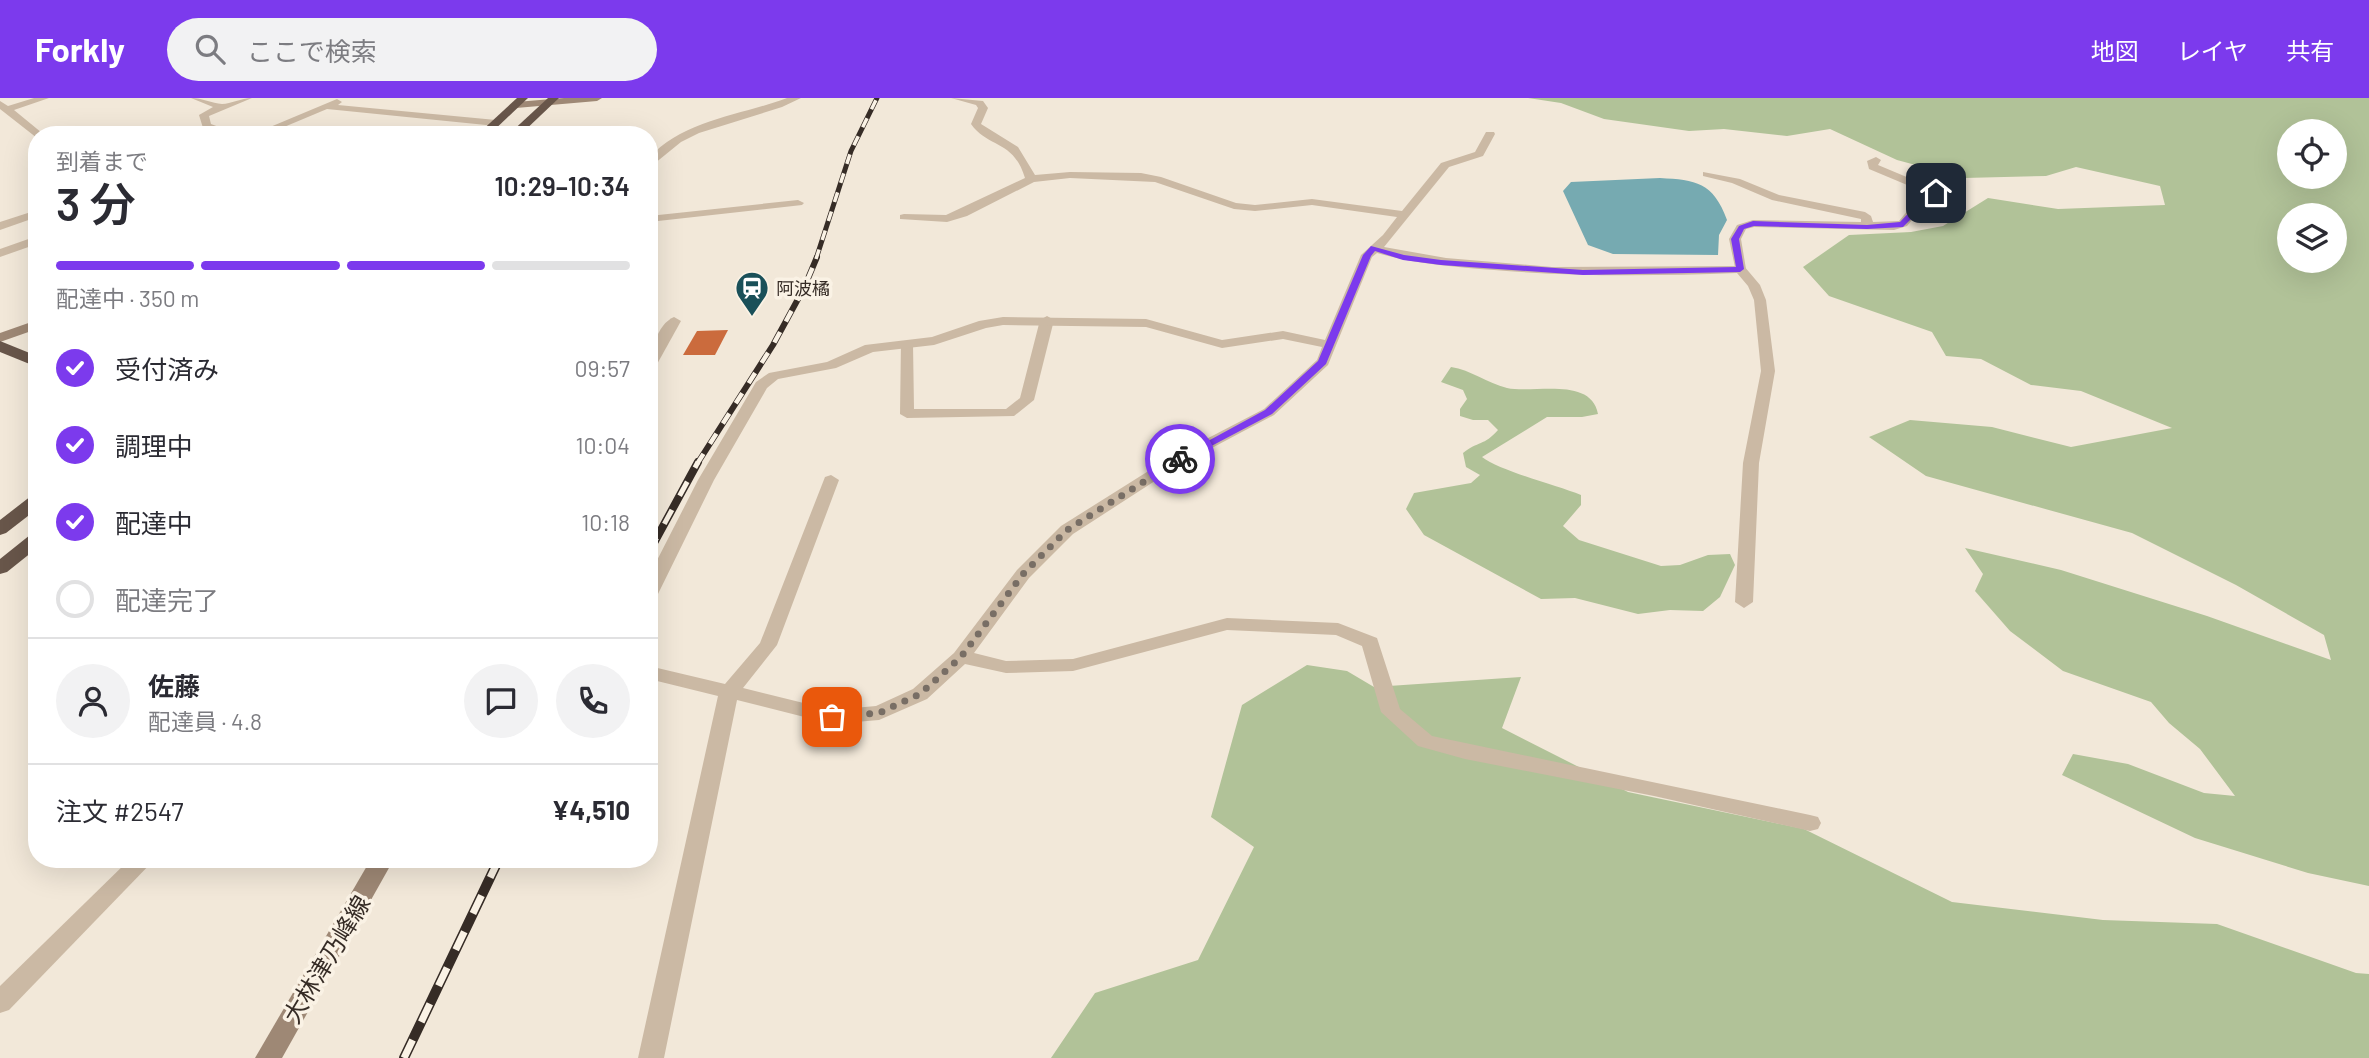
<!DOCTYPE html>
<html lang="ja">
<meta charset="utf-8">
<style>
:root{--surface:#fff;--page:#f2f2f3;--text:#2b2b33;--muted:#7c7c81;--line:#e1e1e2;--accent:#7c3aed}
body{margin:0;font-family:Barlow,"Noto Sans JP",sans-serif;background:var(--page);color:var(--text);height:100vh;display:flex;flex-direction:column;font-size:26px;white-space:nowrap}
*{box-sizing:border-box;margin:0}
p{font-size:23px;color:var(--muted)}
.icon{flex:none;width:38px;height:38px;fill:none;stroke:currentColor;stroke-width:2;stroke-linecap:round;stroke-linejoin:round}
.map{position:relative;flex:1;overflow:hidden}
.drawer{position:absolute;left:28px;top:28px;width:630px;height:742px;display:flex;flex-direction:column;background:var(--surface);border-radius:28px;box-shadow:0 7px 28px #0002}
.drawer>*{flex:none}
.controls{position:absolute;left:2277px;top:21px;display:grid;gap:14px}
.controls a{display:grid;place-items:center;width:70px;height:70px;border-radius:50%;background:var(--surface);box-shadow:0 7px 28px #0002;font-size:35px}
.pin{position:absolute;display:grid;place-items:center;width:60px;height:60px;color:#fff;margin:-30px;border-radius:14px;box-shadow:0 4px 10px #0006}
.courier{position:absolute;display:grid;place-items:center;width:70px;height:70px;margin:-35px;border:5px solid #7c3aed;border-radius:50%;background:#fff;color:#222;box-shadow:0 2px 9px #0007}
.overview em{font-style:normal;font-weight:600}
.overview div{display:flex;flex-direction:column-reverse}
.overview{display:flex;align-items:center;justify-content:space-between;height:119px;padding:0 28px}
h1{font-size:46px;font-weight:600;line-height:52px}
.bar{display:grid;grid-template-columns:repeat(4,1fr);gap:10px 7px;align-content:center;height:84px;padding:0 28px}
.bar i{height:9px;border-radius:5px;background:var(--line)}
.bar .active{background:var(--accent)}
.bar p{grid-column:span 4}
.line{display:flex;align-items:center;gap:18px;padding:0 28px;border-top:2px solid var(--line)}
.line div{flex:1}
.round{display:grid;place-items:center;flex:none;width:74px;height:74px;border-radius:37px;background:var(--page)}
ol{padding:0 28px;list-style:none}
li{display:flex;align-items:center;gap:21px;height:77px}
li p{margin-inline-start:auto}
li .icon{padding:7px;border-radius:50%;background:var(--accent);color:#fff;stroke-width:4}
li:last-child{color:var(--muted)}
li i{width:38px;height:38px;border:4px solid var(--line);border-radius:50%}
header{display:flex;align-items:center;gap:42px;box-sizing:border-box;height:98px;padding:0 35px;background:var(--accent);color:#fff}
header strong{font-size:33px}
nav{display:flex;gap:38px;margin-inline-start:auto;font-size:24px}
.search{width:490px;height:63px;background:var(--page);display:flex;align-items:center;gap:18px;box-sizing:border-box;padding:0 24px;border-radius:38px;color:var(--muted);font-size:26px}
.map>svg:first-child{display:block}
.green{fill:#b1c298;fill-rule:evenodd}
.water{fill:#76aab1}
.building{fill:#cb6b3d}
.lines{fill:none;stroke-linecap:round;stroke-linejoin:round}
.service{fill:#cbb9a4;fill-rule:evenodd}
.minor{fill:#cbb9a4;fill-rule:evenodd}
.secondary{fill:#9e8875;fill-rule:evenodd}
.trunk{fill:#68564a;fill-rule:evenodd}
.rail-far3-casing{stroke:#362c26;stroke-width:5}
.rail-far2-casing{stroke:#362c26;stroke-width:6}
.rail-far1-casing{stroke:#362c26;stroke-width:8}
.rail-casing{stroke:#362c26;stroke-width:10}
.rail-far3{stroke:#faf2e5;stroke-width:3.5;stroke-dasharray:10;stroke-linecap:butt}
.rail-far2{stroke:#faf2e5;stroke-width:4.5;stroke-dasharray:12;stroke-linecap:butt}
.rail-far1{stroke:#faf2e5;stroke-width:5;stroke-dasharray:16;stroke-linecap:butt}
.rail{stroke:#faf2e5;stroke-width:7;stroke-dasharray:20;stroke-linecap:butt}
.route{fill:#7c3aed}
.done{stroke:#786e65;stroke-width:7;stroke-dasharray:0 12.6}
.labels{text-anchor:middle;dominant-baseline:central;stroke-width:7;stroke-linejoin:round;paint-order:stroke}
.far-poi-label{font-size:18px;fill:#362c26;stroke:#faf2e5;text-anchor:start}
.near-street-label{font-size:24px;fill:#362c26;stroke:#faf2e5}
</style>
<header>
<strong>Forkly</strong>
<div class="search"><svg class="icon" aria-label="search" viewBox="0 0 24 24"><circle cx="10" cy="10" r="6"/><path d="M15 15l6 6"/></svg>ここで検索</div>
<nav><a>地図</a><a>レイヤ</a><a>共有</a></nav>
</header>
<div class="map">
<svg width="2369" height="960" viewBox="0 0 2369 960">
<rect width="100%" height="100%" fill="#f2e8d9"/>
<g class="green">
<path d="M1528 0H2369V788L2308 775 2195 740 2062 677 2073 656 2128 666 2204 695 2235 698 2200 651 2169 625 2151 604 2063 573 2010 533 1975 493 1983 476 1965 450 2061 472 2207 518 2331 562 2324 537 2236 487 2132 435 1926 378 1869 339 1910 322 1992 329 2071 349 2172 330 2081 293 2031 287 1981 261 1946 258 1932 234 1829 198 1803 169 1849 137 1911 134 1943 128 1988 100 2058 111 2165 107 2160 88 2076 69 2046 78 1964 80 1897 62 1830 31 1787 38 1724 31 1689 33 1604 21 1561 5ZM2334 33V79H2289V33ZM2334 117V163H2289V117Z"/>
<path d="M1451 269C1471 272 1487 285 1507 290 1533 296 1591 278 1598 316L1582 319H1547L1482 359C1500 373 1556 387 1581 397V407L1563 428 1579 442 1661 468 1680 467 1708 457 1730 456 1735 467 1720 499 1703 513 1670 512 1638 516 1575 500 1541 501 1424 437 1406 411 1414 395 1471 385 1480 377 1466 369 1463 355C1478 343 1484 348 1498 332L1488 322H1473L1460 318V311L1467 301 1463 292 1441 284Z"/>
<polygon points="1307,567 1347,573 1374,589 1521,579 1502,630 1628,694 1804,731 1952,804 2103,822 2217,826 2356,875 2369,876 2369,960 1051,960 1095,895 1198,862 1254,749 1211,719 1242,607"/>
</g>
<path class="water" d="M1660 80C1696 82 1713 84 1727 122L1719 137 1718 157 1613 156 1588 147 1563 93 1571 84Z"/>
<polygon class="building" points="728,232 715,257 683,257 697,233"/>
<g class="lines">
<g class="service">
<polygon points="1876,59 1881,62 1878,67 1940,93 1943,100 1917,116 1907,128 1894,132 1754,129 1746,131 1741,141 1746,171 1740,175 1736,174 1729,141 1737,127 1753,122 1861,124 1861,121 1772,102 1732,85 1703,78 1703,74 1740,81 1779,97 1865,114 1871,118 1873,124 1899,123 1909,111 1931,97 1869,71 1867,63"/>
<polygon points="1047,218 1054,222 1034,302 1014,318 907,320 900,316 901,243 911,243 913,246 914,311 1006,311 1020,300 1040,222"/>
</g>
<g class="minor">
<polygon points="34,0 49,0 14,12 42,35 43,37 37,37 37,40 0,11 0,3 8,8"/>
<path d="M191 0C202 0 212 5 222 6 231 6 241 0 252 0L209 18 211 26 240 37H224L203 30 199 17 213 9Z"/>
<path d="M787 0H801L782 9 699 35 681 44 649 70V60C683 22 742 17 787 0Z"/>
<path d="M951 0 983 3 988 10 981 26 1018 49 1035 77 1070 74 1141 75 1161 79 1236 105 1255 107 1312 101 1402 113 1441 65 1475 54 1486 34H1494L1495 36 1483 58 1449 69 1384 149 1446 160 1552 169 1744 168 1760 187 1766 202 1775 273 1759 365 1753 504 1744 510 1735 504 1743 365 1761 273 1754 202 1748 188 1737 175C1656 178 1575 179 1494 172 1455 169 1415 166 1377 155L1372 159 1328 267 1274 317 1178 368 1073 436 1029 480 974 555 1006 563 1073 561 1227 520 1338 525 1377 540 1400 611 1432 638 1810 717 1818 719 1821 725 1818 731 1810 733 1654 698 1465 661 1418 648 1381 614 1362 548 1336 537 1227 532 1073 573 1006 575 965 566 927 601 879 622 832 626 737 602 664 960H638L718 598 649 581V568L725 586 760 545 825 379 831 377 839 382 777 547 743 590 832 612 876 608 913 591 954 555 1017 472 1061 428 1166 362 1264 311 1317 262 1322 249 1283 241 1222 250 1146 229 1003 227 986 230 934 247 873 254 836 270 778 281 767 290 714 382 658 496 649 502V478L698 382 756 284 769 275 827 264 865 247 932 239 979 223 1003 219 1146 221 1222 242 1283 233 1325 242 1361 157 1383 137 1397 119 1312 107 1255 113 1234 111 1155 84 1070 80 1034 84 967 118 947 124 900 121V117L904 116 946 117 1025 80C1013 41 989 51 971 26L978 10 976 7Z"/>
<polygon points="337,1 342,4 338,7 496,22 501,25 496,28 327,11 265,37 251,37"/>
<polygon points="798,102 804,105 802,107 649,124 649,118"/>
<polygon points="37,112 37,119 0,132 0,124"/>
<polygon points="37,138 37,146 0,159 0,151"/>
<path d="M674 219 681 223 656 268 649 272C649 256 657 226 674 219Z"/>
<polygon points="130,761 155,761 9,912 0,915 0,888"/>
</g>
<g class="secondary">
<polygon points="564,0 602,0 597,3 516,10 511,7 516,4"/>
<polygon points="37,222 37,231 0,244 0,235"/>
<polygon points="371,761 394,761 282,960 255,960"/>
</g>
<g class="trunk">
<polygon points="517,0 528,0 489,37 477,37"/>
<polygon points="548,0 559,0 520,37 508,37"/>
<polygon points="0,243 37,258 37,269 0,254"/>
<polygon points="37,397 37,411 6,435 0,437 0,422 31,398"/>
<polygon points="37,435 37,450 7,474 0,476 0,461 30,437"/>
</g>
<defs>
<polyline id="rail-far3" points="816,161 851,53 877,0"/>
<polyline id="rail-far2" points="697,366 773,247 804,190 817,159"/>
<polyline id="rail-far1" points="649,454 698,364"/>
<polyline id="rail" points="404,960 499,761"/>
</defs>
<use href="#rail-far3" class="rail-far3-casing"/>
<use href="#rail-far2" class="rail-far2-casing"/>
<use href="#rail-far1" class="rail-far1-casing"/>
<use href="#rail" class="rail-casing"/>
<use href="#rail-far3" class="rail-far3"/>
<use href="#rail-far2" class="rail-far2"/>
<use href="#rail-far1" class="rail-far1"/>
<use href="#rail" class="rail"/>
</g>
<polygon class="route" points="1933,94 1939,94 1939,102 1923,109 1903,129 1867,131 1754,128 1744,131 1739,141 1744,171 1740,174 1583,177 1441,167 1403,162 1375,153 1371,158 1326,266 1272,316 1183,363 1175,361 1265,312 1318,263 1363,157 1371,148 1404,157 1441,162 1583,172 1736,169 1731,141 1739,128 1753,123 1867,127 1900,124 1917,106 1933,99"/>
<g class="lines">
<polyline class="done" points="832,619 879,615 920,596 961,559 1023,476 1067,432 1180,361"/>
</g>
<defs>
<symbol id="station-pin" viewBox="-11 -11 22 30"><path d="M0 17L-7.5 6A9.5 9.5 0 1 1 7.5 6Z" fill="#1a5059" stroke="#faf2e5"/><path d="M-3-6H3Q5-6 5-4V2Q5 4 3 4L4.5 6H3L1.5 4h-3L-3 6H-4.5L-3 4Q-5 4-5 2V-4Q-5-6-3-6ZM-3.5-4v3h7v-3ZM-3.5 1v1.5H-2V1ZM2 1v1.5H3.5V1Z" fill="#fff"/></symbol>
</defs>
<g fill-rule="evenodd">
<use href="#station-pin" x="733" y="171" width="38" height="52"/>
</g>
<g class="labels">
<g class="far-poi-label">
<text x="776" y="190">阿波橘</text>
</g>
<g class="near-street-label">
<text transform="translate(326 861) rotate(-59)">大林津乃峰線</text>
</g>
</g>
</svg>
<div class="controls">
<a><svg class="icon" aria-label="locate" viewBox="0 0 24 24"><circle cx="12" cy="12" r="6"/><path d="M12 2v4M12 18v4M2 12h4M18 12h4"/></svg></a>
<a><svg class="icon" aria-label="layers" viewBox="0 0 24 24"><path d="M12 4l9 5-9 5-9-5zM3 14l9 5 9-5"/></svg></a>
</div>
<div class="pin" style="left:832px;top:619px;background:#ea580c"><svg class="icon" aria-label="bag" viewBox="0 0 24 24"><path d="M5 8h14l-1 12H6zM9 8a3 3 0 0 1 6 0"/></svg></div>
<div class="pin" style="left:1936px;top:95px;background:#1f2937"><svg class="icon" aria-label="home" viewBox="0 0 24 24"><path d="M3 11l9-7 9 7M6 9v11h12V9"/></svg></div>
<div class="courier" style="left:1180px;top:361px"><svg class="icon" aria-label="bike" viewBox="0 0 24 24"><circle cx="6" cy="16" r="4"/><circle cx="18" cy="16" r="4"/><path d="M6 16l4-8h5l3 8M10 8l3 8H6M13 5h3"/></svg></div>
<section class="drawer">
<div class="overview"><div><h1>3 分</h1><p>到着まで</p></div><em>10:29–10:34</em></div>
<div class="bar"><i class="active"></i><i class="active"></i><i class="active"></i><i></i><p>配達中 · 350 m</p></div>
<ol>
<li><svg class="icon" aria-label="check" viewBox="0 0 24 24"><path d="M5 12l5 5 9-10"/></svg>受付済み<p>09:57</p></li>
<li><svg class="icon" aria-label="check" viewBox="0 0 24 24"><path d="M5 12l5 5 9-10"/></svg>調理中<p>10:04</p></li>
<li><svg class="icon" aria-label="check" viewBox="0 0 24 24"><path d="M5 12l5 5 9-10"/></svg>配達中<p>10:18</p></li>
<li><i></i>配達完了</li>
</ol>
<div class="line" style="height:126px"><a class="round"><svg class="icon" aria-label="person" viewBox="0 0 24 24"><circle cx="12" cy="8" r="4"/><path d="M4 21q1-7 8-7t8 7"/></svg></a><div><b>佐藤</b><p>配達員 · 4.8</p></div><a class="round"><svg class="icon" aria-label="chat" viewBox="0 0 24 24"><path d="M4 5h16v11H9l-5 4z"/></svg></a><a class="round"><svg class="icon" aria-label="phone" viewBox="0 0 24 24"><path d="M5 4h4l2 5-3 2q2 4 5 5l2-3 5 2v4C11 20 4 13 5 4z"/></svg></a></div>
<div class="line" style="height:91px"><div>注文 #2547</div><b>¥4,510</b></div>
</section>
</div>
